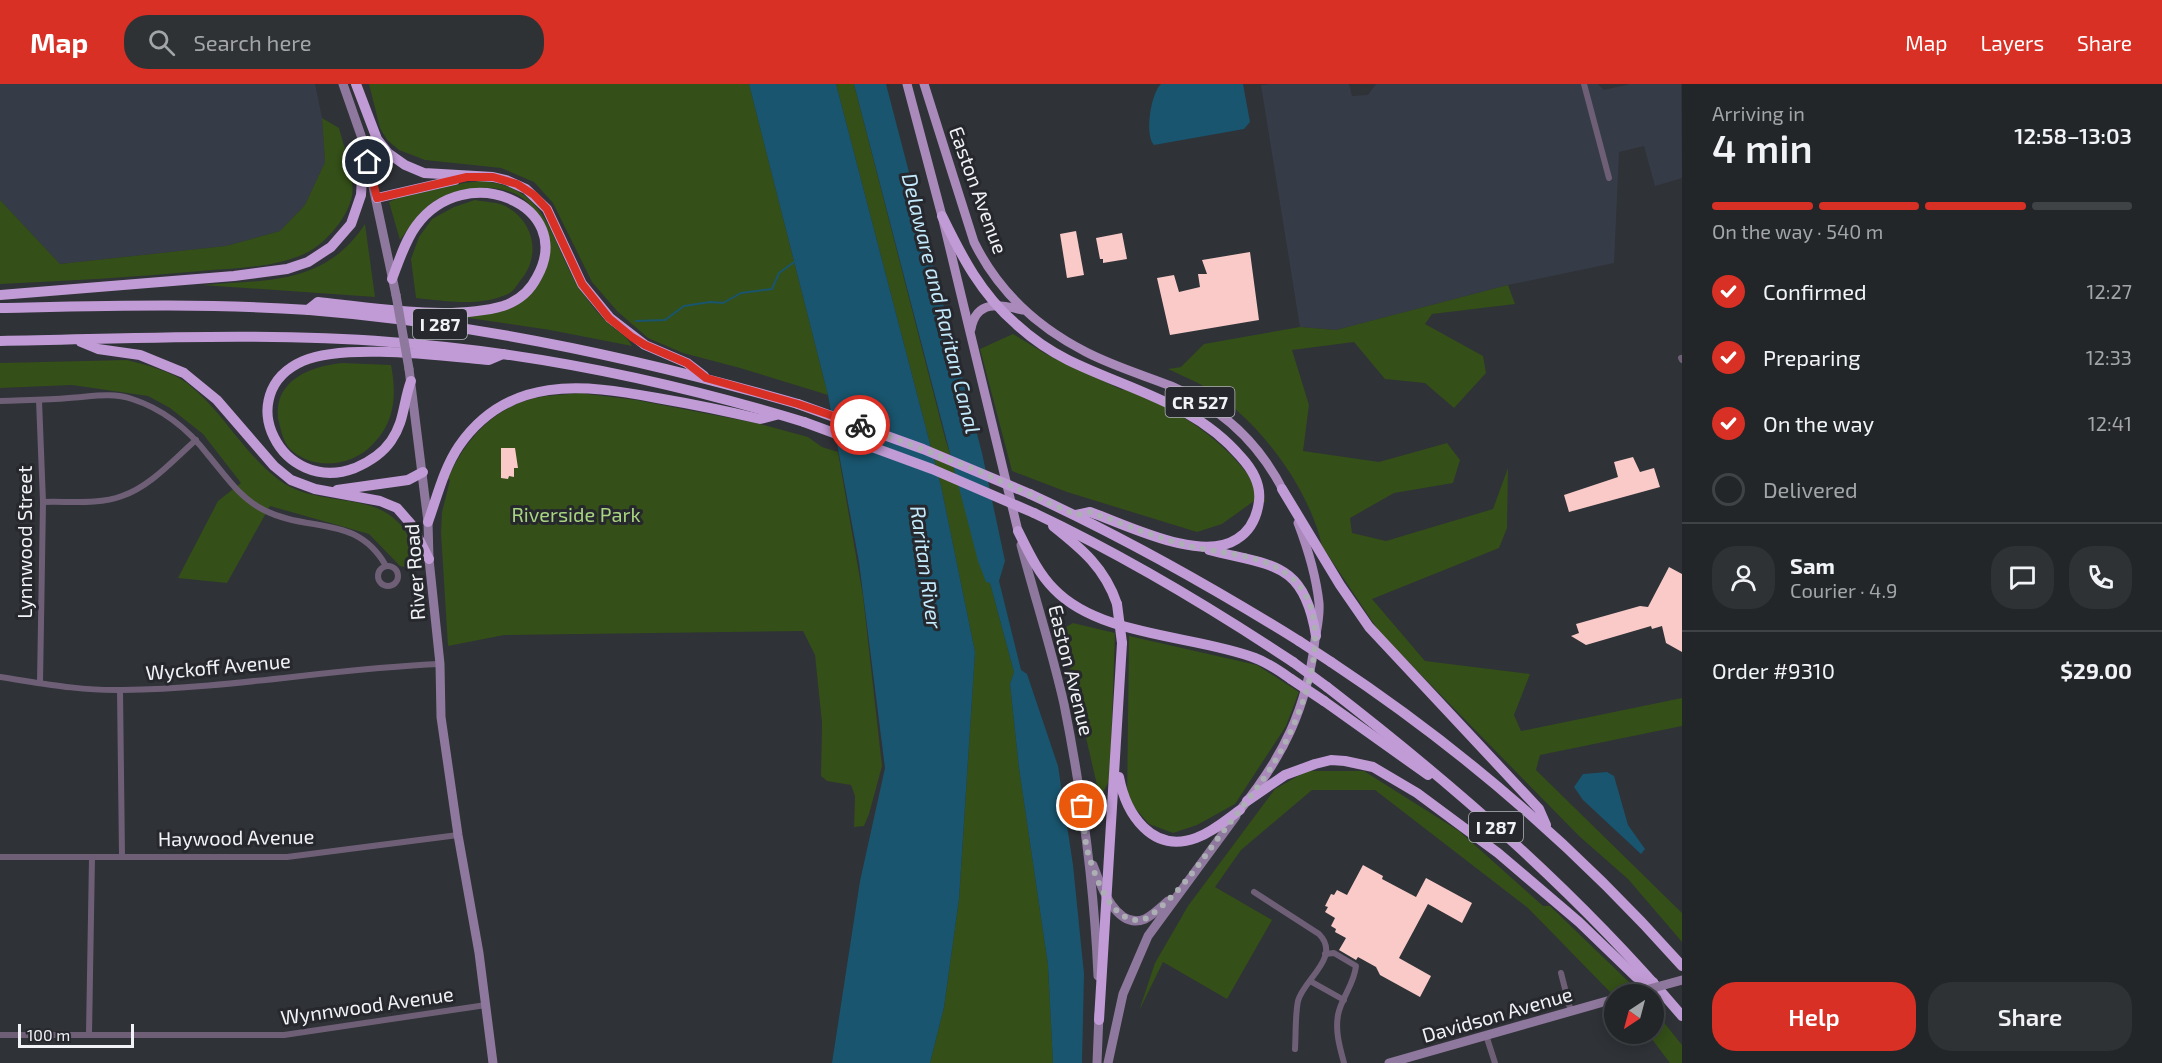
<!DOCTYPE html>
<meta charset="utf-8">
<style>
:root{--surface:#232629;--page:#2f3235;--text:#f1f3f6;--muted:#a3a5a8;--line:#404346;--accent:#d93025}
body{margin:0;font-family:"Exo 2",sans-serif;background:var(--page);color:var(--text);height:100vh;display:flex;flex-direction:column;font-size:22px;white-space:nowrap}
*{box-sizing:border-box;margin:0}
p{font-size:20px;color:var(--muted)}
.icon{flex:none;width:33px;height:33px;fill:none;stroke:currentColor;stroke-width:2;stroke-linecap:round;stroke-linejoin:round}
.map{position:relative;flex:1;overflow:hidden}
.side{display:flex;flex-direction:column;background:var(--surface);width:480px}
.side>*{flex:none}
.needle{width:39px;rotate:216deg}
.controls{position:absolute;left:1604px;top:900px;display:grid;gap:12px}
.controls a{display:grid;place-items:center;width:60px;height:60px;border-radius:50%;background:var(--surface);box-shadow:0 3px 15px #0003,0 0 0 2px var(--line);font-size:30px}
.scale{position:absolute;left:18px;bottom:15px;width:116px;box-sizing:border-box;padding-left:6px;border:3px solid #f0f2f6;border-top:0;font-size:16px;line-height:21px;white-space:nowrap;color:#f0f2f6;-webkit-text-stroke:4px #26282d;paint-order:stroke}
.pin{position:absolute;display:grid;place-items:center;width:51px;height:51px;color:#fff;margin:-26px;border:3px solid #fff;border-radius:50%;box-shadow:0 2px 6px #0007}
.courier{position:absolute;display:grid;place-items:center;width:60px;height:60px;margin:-30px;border:4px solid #d93025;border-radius:50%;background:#fff;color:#222;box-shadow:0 2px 8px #0007}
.summary em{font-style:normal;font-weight:600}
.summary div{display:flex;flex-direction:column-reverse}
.summary{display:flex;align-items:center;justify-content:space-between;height:102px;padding:0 30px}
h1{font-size:39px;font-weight:600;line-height:45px}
.bar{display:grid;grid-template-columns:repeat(4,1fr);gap:9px 6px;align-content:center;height:72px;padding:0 30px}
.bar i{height:8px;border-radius:4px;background:var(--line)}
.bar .on{background:var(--accent)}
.bar p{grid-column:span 4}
.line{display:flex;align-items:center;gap:15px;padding:0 30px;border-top:2px solid var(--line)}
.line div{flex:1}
.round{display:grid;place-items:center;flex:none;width:63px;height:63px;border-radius:24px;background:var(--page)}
ol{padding:0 30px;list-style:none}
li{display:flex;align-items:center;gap:18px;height:66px}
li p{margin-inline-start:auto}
li .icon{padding:6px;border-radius:50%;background:var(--accent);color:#fff;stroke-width:4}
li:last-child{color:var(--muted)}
li i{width:33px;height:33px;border:3px solid var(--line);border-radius:50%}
.primary-button{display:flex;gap:12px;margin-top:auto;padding:12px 30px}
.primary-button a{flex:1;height:69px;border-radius:24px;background:var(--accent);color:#fff;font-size:24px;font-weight:600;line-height:69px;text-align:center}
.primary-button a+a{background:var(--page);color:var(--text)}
header{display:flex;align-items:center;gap:36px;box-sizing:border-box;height:84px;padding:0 30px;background:var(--accent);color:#fff}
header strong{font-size:28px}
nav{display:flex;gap:33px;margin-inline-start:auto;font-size:21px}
.search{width:420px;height:54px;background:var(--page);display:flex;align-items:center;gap:15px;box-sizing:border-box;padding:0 21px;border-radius:24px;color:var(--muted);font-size:22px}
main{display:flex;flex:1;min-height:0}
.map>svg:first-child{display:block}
.built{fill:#363c47}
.green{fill:#344f18}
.water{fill:#19556e}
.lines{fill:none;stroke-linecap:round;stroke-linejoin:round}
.stream{stroke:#19556e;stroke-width:2}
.building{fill:#f9cac8}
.street{stroke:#6e5f77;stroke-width:6}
.secondary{stroke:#8f789d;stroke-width:9}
.primary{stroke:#a98aba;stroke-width:9}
.highway{stroke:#c09bd5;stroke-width:10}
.secondary-bridge{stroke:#8f789d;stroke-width:9}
.highway-bridge{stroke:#c09bd5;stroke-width:10}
.done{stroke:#acafb3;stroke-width:6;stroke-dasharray:0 10.8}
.route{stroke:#d93025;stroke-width:8}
.labels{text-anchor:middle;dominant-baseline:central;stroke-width:6;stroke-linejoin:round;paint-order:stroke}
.shield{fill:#26282d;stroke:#b3b5ba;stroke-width:1.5}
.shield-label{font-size:18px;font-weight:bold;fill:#f0f2f6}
.street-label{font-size:20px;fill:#f0f2f6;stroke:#26282d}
.park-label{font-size:20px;fill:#a8d581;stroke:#26282d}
.water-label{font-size:21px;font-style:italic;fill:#c3eafd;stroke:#26282d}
</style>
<header>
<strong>Map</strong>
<div class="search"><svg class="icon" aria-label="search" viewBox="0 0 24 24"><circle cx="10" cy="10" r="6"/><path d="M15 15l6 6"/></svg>Search here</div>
<nav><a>Map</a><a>Layers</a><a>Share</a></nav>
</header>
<main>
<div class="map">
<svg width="1682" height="979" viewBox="0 0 1682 979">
<rect width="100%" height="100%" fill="#2f3237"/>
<g class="built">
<polygon points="0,0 315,0 322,34 325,78 305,121 280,147 226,162 60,180 0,116"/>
<polygon points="1271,0 1349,0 1352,12 1368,11 1376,0 1598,0 1604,6 1630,0 1681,0 1682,94 1655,102 1644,62 1619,68 1614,179 1508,201 1336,246 1300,243 1261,1"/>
</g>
<g class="green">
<polygon points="369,0 749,0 828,311 740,284 683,269 648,254 617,227 592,198 553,119 534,98 501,84 425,76 399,66 387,56 380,44"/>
<polygon points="836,0 854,0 945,354 990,499 1014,588 1010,600 1019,684 1048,881 1053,979 930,979 944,923 959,815 975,568 941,402"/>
<path d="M322 34 339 44C344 63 357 98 351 116 345 137 324 161 304 170 273 184 235 184 201 187 134 193 67 197 0 200V116L60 180 226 162 280 147 305 121 325 78Z"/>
<path d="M481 97C555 103 549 164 585 212 592 222 600 232 609 240 617 247 628 253 632 262L550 246 455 232 480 231 539 200C550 179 548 169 542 147 540 142 539 135 536 130 519 94 460 100 433 118 419 128 410 143 400 156L389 118 398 114 464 99Z"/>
<path d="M475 116C485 118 499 118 507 123 535 139 541 173 520 197 517 201 513 208 508 210 480 223 445 217 416 214L411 175 419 153 432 135 454 123Z"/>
<path d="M365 140 375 213 202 201C267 196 325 201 365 140Z"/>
<path d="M1508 201 1515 220 1432 230 1425 240 1483 272 1486 289 1454 324 1425 299 1385 295 1354 258 1292 266 1309 321 1303 367 1379 378 1447 359 1460 376 1453 399 1394 409 1350 434 1352 449 1386 457 1493 425 1508 384 1507 444 1499 464 1372 515 1425 577 1530 590 1514 631 1521 647 1682 614V642L1540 671 1536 686 1682 829V858L1628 795 1579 752 1380 549 1322 462C1308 400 1254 329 1198 299 1188 294 1178 290 1168 285L1181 283 1204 260 1300 243 1336 246Z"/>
<path d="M1013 250 1046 270 1122 306 1126 304C1184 329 1235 361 1266 418L1254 417 1222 440 1197 448 1067 408 1012 387 980 265Z"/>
<path d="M127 276C147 281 170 287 187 299 222 326 243 369 279 396 312 421 362 410 391 432 412 448 411 461 413 485L400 482 369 450 270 422 227 499 178 494 218 417 241 399 203 350 170 324 148 312 72 301 0 304V279Z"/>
<path d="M342 279 391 281C397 311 395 339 372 361 351 383 312 387 289 364 283 357 280 343 278 334 274 296 311 282 342 279Z"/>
<path d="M579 309 636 316 756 339 808 353 822 363 838 368 863 512 882 682 869 730 864 742 854 743 855 712 851 701 827 697 821 692 822 639 815 571 803 547 504 551 448 562 441 449 442 428 450 396 448 395C463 359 490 327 528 316 544 311 562 311 579 309Z"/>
<polygon points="1073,539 1115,549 1110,695 1100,714 1061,546"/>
<polygon points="1129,552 1257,581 1299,608 1286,642 1235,720 1197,741 1173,749 1149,740 1127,715"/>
<polygon points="1307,687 1364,687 1459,747 1543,822 1550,822 1631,900 1610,908 1528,824 1375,706 1312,706 1241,766 1215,803 1272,836 1227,915 1163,878 1139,927 1155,879 1188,822 1275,705"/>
<polygon points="1653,925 1682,961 1682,979 1670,979 1648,950 1653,950"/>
</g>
<g class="water">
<polygon points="749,0 836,0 941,402 975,568 959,815 944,923 930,979 832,979 860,797 885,684 859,478 828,311"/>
<polygon points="854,0 886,0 982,369 1005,477 999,497 1021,586 1027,590 1058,682 1073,781 1084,890 1082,979 1053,979 1048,881 1019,684 1010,600 1014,588 990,499 986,498 978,477"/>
<path d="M1161 0H1243L1250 38 1244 45 1154 61C1144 51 1151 9 1161 0Z"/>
<polygon points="1607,688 1614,692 1628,741 1645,765 1641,770 1583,716 1574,703 1583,690"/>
</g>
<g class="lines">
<polyline class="stream" points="636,237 665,236 684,222 710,218 723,219 741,209 772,205 779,189 797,176"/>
</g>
<g class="building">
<polygon points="1076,147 1084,191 1067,194 1060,150"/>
<polygon points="1122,149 1127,175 1103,179 1103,175 1100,175 1096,154"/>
<polygon points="1250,168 1259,236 1170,251 1157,194 1174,191 1179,208 1200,203 1198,190 1207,190 1202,176"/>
<polygon points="501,364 515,364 518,384 514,384 514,393 509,392 508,395 501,394"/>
<polygon points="1633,373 1640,388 1654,384 1660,403 1569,428 1564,411 1618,393 1614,378"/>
<polygon points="1669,483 1682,490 1682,568 1666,559 1662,542 1652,545 1651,542 1586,561 1571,552 1579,549 1576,540 1640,522 1648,523"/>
<polygon points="1363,781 1383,792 1382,795 1416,813 1426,794 1472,819 1462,839 1428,820 1399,874 1431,892 1420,913 1380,891 1376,883 1358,873 1356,876 1339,866 1346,854 1335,848 1336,845 1331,842 1335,834 1325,828 1328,823 1325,822 1331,810 1334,811 1337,806 1347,811"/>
</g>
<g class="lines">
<g class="street">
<polyline points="1584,0 1609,94"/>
<polyline points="1681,274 1682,276"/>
<polyline points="39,316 43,418 40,599"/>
<path d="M0 317C23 316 46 316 69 314 89 313 112 308 132 315 163 325 188 345 208 371 225 391 239 413 262 425 309 450 356 429 386 482"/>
<path d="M43 418C68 417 98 421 122 412 151 402 174 375 196 356"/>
<circle cx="388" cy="492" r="10"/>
<path d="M0 593C40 599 81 607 122 606 229 605 334 584 440 580"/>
<polyline points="120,606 122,772"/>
<polyline points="0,773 287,773 458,751"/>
<path d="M1254 808 1319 850C1342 873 1303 896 1298 917 1295 932 1296 949 1295 965"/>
<path d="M1325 870 1334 869 1356 882C1354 901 1341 914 1338 931 1335 948 1340 964 1344 979"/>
<polyline points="1561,889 1571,928"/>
<polyline points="1310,897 1344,916"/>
<polyline points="89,950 92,773"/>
<polyline points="0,951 284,951 486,921"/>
<polyline points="1486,951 1495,979"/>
</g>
<g class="secondary">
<polyline points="343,0 364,60 396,211"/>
<polyline points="409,285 428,438 429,475 440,580 441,633 458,751 479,869 493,979"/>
<path d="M1021 461C1035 514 1052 567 1064 620 1082 710 1094 800 1098 892"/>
<path d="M1093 781C1100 800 1116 847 1145 835 1153 831 1161 823 1168 817"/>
<polyline points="1097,979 1099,930"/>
<polyline points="1108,979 1123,910 1148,852 1236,732"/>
<polyline points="1389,979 1614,915"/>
</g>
<g class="primary">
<polyline points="907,0 942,132 1018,447"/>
<path d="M924 0 974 158C998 207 1037 243 1086 268 1113 282 1143 291 1171 302 1222 324 1261 361 1285 410"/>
<path d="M971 245C976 216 999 220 1022 226"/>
<path d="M1240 726C1283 673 1307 624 1315 556 1317 544 1320 532 1319 519 1316 491 1308 465 1298 439"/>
</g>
<g class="highway">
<polyline points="356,0 377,55 388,69 405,81 424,89 493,93 506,96 526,105 547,125 582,200 610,234 645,261 687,279 704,292"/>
<polyline points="377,114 455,96"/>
<path d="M942 132C962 173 981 210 1016 240 1031 254 1050 267 1068 276 1129 306 1195 319 1241 373 1252 385 1261 400 1259 417 1257 433 1250 447 1237 455 1201 479 1127 441 1090 428L1076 431"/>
<polyline points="0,211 234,192 287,185 308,178 331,163 351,140 361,111 364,60"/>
<path d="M0 224C103 222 206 219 309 226 476 239 638 274 798 320"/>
<path d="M308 226 318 218C371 224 452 237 503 222 518 217 530 207 537 193 577 121 465 74 416 142 405 157 399 177 392 195"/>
<path d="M0 257C130 255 261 248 390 258 531 268 669 297 804 338"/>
<polyline points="81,258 98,265 140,271 184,289 217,316 274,382 291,396 315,405 380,417 397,424 411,440 429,475"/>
<path d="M411 297C403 318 405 337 391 357 382 370 369 378 355 384 281 412 230 309 303 277 344 259 443 272 489 276L503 270"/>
<polyline points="1282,405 1340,501 1369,543 1539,725 1546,741"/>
<polyline points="337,406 408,396 423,388"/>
<path d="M1030 410C1123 453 1212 503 1299 557"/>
<path d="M1034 429C1125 472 1210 523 1293 578"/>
<path d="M428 438C437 413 444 384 459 362 508 291 583 300 657 314 692 320 726 327 760 335L776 331"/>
<path d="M1053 442C1082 465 1105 484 1117 520"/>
<path d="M1018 447C1028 467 1038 489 1054 505 1100 553 1195 551 1255 574 1268 579 1280 587 1291 595"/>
<path d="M1209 466C1272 482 1304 477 1316 552"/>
<path d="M1331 578C1461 664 1578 765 1682 882"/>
<path d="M1327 603C1455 702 1577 808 1682 932"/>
<polyline points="1324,617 1428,691"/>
<path d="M1119 693C1126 730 1152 770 1196 754 1213 748 1226 736 1240 726"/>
<polyline points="1247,717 1285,691 1315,680 1331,676 1345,677 1373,683 1417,709 1498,769 1579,838 1636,893 1653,898"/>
<polyline points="1099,936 1122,559"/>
</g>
<g class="secondary-bridge">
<polyline points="396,211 409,285"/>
<polyline points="1631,910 1682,896"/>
</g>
<g class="highway-bridge">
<polyline points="798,320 923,365 1030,410"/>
<polyline points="804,338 932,385 1034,429"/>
<polyline points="1117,520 1122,559"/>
<polyline points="1299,557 1331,578"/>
<polyline points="1293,578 1327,603"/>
<polyline points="1291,595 1324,617"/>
</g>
</g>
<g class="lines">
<path class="done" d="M860 341 976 386 1076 431 1090 428C1121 439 1152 452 1185 461 1219 470 1264 469 1292 494 1339 536 1304 627 1278 672 1262 700 1241 724 1222 749 1199 780 1179 811 1147 834 1114 847 1095 793 1088 769 1084 754 1084 737 1082 722"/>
<polyline class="route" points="368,78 377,114 467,93 493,93 517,100 534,111 547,125 582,200 609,234 632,253 645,261 687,279 706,294 798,320 860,341"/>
</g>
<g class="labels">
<g class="shield">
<rect x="413" y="225" width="54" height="30" rx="4.5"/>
<rect x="1165.5" y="303" width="69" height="30" rx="4.5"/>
<rect x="1469" y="728" width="54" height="30" rx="4.5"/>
</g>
<g class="shield-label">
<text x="440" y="240">I 287</text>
<text x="1200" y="318">CR 527</text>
<text x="1496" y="743">I 287</text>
</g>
<g class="street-label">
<text transform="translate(979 106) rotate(70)">Easton Avenue</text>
<text transform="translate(24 458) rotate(-90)">Lynnwood Street</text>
<text transform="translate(414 488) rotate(-94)">River Road</text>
<text transform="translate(218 582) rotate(-5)">Wyckoff Avenue</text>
<text transform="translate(1072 586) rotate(76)">Easton Avenue</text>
<text transform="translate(236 753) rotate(-1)">Haywood Avenue</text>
<text transform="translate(367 921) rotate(-8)">Wynnwood Avenue</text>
<text transform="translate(1497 930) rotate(-16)">Davidson Avenue</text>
</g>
<g class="park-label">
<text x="576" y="430">Riverside Park</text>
</g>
<g class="water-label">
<text transform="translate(942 219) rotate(76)">Delaware and Raritan Canal</text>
<text transform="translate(927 483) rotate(82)">Raritan River</text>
</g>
</g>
</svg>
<div class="controls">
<a><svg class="needle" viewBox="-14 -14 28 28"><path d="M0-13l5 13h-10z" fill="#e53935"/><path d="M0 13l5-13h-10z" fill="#a3a5a8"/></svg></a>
</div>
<div class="scale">100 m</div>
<div class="pin" style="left:1082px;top:722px;background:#ea580c"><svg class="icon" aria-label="bag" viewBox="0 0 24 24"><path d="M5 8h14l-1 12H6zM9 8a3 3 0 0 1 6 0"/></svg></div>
<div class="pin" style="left:368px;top:78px;background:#1f2937"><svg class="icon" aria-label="home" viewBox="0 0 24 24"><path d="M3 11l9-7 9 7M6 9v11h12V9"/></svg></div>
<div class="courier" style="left:860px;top:341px"><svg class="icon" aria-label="bike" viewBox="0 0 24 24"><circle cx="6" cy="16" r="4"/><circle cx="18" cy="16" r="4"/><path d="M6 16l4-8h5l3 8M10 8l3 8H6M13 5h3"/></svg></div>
</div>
<section class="side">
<div class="summary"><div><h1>4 min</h1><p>Arriving in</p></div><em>12:58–13:03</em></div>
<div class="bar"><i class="on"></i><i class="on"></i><i class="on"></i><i></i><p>On the way · 540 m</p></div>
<ol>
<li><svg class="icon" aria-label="check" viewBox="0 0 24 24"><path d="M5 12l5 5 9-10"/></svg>Confirmed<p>12:27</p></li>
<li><svg class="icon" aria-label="check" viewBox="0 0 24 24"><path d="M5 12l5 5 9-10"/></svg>Preparing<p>12:33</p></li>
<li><svg class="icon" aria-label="check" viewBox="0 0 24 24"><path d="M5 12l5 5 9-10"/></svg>On the way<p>12:41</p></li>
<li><i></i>Delivered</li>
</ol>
<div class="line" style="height:108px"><a class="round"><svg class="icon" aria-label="person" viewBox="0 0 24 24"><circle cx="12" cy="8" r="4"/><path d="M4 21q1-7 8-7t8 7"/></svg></a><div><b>Sam</b><p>Courier · 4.9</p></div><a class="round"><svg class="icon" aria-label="chat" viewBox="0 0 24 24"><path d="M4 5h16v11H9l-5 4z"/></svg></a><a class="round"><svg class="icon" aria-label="phone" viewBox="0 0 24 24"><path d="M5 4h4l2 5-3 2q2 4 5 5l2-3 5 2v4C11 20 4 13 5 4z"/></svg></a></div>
<div class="line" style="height:78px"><div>Order #9310</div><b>$29.00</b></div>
<div class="primary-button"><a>Help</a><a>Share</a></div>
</section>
</main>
